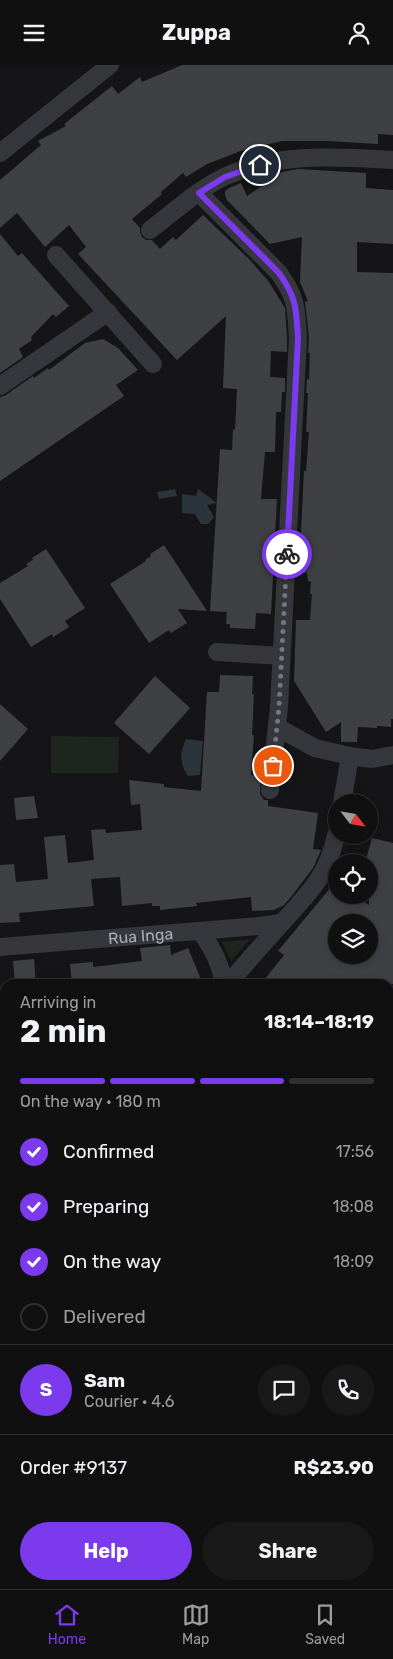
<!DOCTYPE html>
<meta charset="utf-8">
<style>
:root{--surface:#101011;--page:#19191a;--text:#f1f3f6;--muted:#9c9d9f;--line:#303031;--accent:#7c3aed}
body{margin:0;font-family:Rubik,sans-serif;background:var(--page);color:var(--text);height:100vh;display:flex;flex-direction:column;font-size:19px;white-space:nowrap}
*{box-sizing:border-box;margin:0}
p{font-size:16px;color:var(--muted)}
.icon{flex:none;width:28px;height:28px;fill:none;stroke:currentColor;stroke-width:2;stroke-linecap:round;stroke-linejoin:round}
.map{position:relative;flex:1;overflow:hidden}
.sheet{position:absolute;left:0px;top:914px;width:394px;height:611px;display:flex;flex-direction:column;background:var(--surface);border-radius:15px 15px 0 0;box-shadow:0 2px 8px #0003,0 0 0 1px var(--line)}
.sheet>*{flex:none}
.needle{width:32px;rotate:121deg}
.tools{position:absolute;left:328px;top:729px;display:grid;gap:10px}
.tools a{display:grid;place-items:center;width:50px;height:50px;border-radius:50%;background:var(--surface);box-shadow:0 2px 8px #0003,0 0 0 1px var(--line);font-size:25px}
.pin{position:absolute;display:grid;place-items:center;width:42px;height:42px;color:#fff;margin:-21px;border:2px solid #fff;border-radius:50%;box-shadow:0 1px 5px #0007}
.courier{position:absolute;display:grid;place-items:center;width:50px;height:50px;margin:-25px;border:4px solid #7c3aed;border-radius:50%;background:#fff;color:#222;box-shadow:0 1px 6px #0007}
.summary em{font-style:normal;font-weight:700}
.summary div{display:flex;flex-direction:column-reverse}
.summary{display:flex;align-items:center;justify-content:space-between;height:85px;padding:0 20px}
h1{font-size:32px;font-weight:700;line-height:38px}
.bar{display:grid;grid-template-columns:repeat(4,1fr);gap:8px 5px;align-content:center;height:60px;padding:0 20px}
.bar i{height:6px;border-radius:4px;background:var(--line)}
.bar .selected{background:var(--accent)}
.bar p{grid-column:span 4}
.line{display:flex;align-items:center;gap:12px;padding:0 20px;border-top:1px solid var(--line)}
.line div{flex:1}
.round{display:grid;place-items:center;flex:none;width:52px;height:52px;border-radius:26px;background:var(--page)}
ol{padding:0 20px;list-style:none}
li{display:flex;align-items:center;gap:15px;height:55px}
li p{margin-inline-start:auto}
li .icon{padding:5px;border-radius:50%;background:var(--accent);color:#fff;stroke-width:4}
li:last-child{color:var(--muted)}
li i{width:28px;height:28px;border:2px solid var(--line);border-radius:50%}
.button{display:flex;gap:10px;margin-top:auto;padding:10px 20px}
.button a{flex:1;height:58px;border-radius:30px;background:var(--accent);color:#fff;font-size:20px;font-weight:700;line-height:58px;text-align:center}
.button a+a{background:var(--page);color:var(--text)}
header{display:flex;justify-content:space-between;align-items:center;height:65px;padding:0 20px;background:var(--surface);font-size:22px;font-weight:700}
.tab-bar{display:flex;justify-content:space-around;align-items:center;height:70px;border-top:1px solid var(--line);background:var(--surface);font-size:14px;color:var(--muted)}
.tab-bar a{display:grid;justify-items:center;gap:2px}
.tab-bar .selected{color:var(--accent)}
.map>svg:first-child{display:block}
.green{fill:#1d251e}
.water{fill:#2b343b}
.building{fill:#3f4044;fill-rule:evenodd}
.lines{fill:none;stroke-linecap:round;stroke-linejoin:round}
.street{stroke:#36373c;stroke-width:18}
.secondary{stroke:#44464c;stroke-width:24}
.done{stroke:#74777f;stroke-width:5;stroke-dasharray:0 9}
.route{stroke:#7c3aed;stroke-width:6}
.labels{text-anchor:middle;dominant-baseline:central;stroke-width:4;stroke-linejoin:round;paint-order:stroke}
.street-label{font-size:16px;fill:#a7acb7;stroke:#101012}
</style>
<header><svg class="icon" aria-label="menu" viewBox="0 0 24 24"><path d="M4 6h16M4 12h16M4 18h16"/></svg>Zuppa<svg class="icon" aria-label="person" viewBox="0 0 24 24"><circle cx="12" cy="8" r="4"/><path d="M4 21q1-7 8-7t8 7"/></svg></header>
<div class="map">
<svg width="393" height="1524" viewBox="0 0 393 1524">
<rect width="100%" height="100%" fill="#151517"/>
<g class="green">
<polygon points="51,671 119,672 118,708 51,708"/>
<polygon points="250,874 231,896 222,877"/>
</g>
<g class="water">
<polygon points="175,424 177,431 159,434 157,427"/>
<polygon points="198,424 217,438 207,440 214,452 208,459 201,459 195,449 182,448 182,429 196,431"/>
<path d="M186 674 203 676 200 710 188 711C179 699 180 687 186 674Z"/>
</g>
<g class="building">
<polygon points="182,0 393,0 393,70 378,69 378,79 327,76 282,76 243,85 207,99 186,112 183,108 161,127 162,129 132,154 140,163 140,167 142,172 146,175 152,175 160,184 173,172 176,175 203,150 249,194 269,217 285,243 287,273 287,287 271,286 270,312 285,313 285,327 282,327 281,347 276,347 275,387 265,387 261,434 277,434 271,549 256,548 255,564 230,563 230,559 226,559 227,547 210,546 220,384 232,385 233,364 235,365 237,324 223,323 226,251 177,295 78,189 86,182 69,160 45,182 17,148 0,163 0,115 41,80 38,76 66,61 64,59 112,21 118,29 140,12 142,17"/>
<polygon points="298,104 366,108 366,123 393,125 393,179 357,177 357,207 393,208 393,654 391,654 391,662 377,661 377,663 358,662 357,677 341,677 341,657 326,667 294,616 296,555 310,555 312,529 310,529 311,517 308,516 307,508 299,507 304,406 306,406 309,367 306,367 308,328 306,328 307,314 309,314 310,288 308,288 309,272 305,237 308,236 300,217 302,172 270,179 227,135 225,130 225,126 229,123 241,118 247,131 277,111 277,108"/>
<polygon points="0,169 18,191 22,188 69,241 56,252 53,249 31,272 32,275 19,284 23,292 0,308"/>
<polygon points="103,274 118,283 138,305 116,320 124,331 0,416 0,332 6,330 33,311 34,313 48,303 49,305 85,278"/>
<polygon points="164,480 207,546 178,544 187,558 171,568 169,565 149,578 110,519 146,496 145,495 151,491 150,489"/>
<polygon points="46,484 85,543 65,556 69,562 53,572 52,569 31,582 0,534 0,518 28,501 26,499 33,495 32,493"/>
<polygon points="220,610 253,611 252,629 254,629 252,670 254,670 251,710 261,711 260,729 264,735 268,735 268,741 318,748 313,784 321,785 313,803 291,832 284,840 274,845 252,846 251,832 196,838 197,841 160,845 160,841 152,841 152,838 122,841 120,812 91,814 94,841 19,848 20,857 0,858 0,800 14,799 16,817 48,814 44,772 65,770 68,798 94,795 91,765 105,764 106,768 142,765 140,739 131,740 129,715 164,719 164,722 201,726 207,627 219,627"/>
<polygon points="155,611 190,643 149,689 114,658"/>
<polygon points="0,639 28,664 0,696"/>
<polygon points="34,731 38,753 16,755 14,733"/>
<path d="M372 773 393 778V919H261L284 890 278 886 336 816V830H352L369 840V798H365ZM336 858H369V890H336Z"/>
<polygon points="170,880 171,890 188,883 200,912 194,919 72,919 70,899 93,897 93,902 142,896 140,883"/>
<polygon points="34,894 36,919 15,919 13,896"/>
</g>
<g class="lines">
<g class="street">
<polyline points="0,88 110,0"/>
<path d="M199 128 279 208C297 234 296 242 298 273L279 642 270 725"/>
<path d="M150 165C174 147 197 125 224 112 277 87 336 92 393 95"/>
<polyline points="56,190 153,299"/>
<polyline points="0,321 108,247"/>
<polyline points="217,587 281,591"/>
<polyline points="277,662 315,683 350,691 372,694 393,690"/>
<polyline points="342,738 350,691"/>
<path d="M200 866C211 881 222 900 223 919"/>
<path id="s1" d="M0 882 259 861 281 858"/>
<path d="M228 919C245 899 262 880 280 860 307 830 328 811 336 770"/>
<polyline points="389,1048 393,1048"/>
<polyline points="389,1172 393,1171"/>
<polyline points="0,1232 5,1241"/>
<polyline points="389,1342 393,1339"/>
<polyline points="0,1449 5,1456"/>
<polyline points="162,1520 165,1524"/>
<polyline points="181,1524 186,1520"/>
</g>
<g class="secondary">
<polyline points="389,999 393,997"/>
<polyline points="0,1205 5,1197"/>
<polyline points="389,1512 393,1510"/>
<polyline points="363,1524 371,1520"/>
</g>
</g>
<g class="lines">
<polyline class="done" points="273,701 279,642 287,489"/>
<path class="route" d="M260 100 225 112 199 128 279 208C297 234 296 243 298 273L287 489"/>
</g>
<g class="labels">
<g class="street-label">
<text stroke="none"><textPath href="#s1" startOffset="141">Rua Inga</textPath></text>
</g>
</g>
</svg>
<div class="tools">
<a><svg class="needle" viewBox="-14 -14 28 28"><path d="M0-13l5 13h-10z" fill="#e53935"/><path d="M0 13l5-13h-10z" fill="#9c9d9f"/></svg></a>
<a><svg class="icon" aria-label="locate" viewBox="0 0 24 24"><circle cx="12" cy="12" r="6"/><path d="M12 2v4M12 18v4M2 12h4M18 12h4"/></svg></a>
<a><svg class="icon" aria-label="layers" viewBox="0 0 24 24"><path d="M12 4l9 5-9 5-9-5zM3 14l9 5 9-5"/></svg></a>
</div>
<div class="pin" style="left:273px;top:701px;background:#ea580c"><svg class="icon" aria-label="bag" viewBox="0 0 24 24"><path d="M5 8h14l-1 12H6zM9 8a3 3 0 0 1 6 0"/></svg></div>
<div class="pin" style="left:260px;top:100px;background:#1f2937"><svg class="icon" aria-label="home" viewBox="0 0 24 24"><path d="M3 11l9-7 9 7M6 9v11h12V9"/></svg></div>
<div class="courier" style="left:287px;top:489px"><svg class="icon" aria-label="bike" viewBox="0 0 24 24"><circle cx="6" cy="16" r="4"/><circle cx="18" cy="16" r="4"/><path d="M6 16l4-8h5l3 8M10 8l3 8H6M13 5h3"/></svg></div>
<section class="sheet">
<div class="summary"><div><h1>2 min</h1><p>Arriving in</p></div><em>18:14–18:19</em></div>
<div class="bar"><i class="selected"></i><i class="selected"></i><i class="selected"></i><i></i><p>On the way · 180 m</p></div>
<ol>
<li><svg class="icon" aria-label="check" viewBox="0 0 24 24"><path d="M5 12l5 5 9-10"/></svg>Confirmed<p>17:56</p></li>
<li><svg class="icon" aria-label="check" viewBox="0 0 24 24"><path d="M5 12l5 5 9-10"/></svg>Preparing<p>18:08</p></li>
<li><svg class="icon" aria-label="check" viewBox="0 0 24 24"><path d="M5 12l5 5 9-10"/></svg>On the way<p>18:09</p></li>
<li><i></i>Delivered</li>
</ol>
<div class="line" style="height:90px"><b class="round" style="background:var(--accent);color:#fff">S</b><div><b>Sam</b><p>Courier · 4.6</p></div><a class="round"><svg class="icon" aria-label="chat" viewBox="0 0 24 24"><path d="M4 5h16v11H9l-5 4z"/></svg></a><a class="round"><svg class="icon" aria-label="phone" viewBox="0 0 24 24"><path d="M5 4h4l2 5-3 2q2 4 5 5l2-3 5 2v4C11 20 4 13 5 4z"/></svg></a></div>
<div class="line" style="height:65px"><div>Order #9137</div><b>R$23.90</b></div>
<div class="button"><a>Help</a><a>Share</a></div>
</section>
</div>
<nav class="tab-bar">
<a class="selected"><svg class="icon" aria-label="home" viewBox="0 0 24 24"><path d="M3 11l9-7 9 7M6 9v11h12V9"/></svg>Home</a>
<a><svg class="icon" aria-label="map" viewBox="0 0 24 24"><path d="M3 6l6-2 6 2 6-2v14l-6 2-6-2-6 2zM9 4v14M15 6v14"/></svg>Map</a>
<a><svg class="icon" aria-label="saved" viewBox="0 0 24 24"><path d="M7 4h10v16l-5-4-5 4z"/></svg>Saved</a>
</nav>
